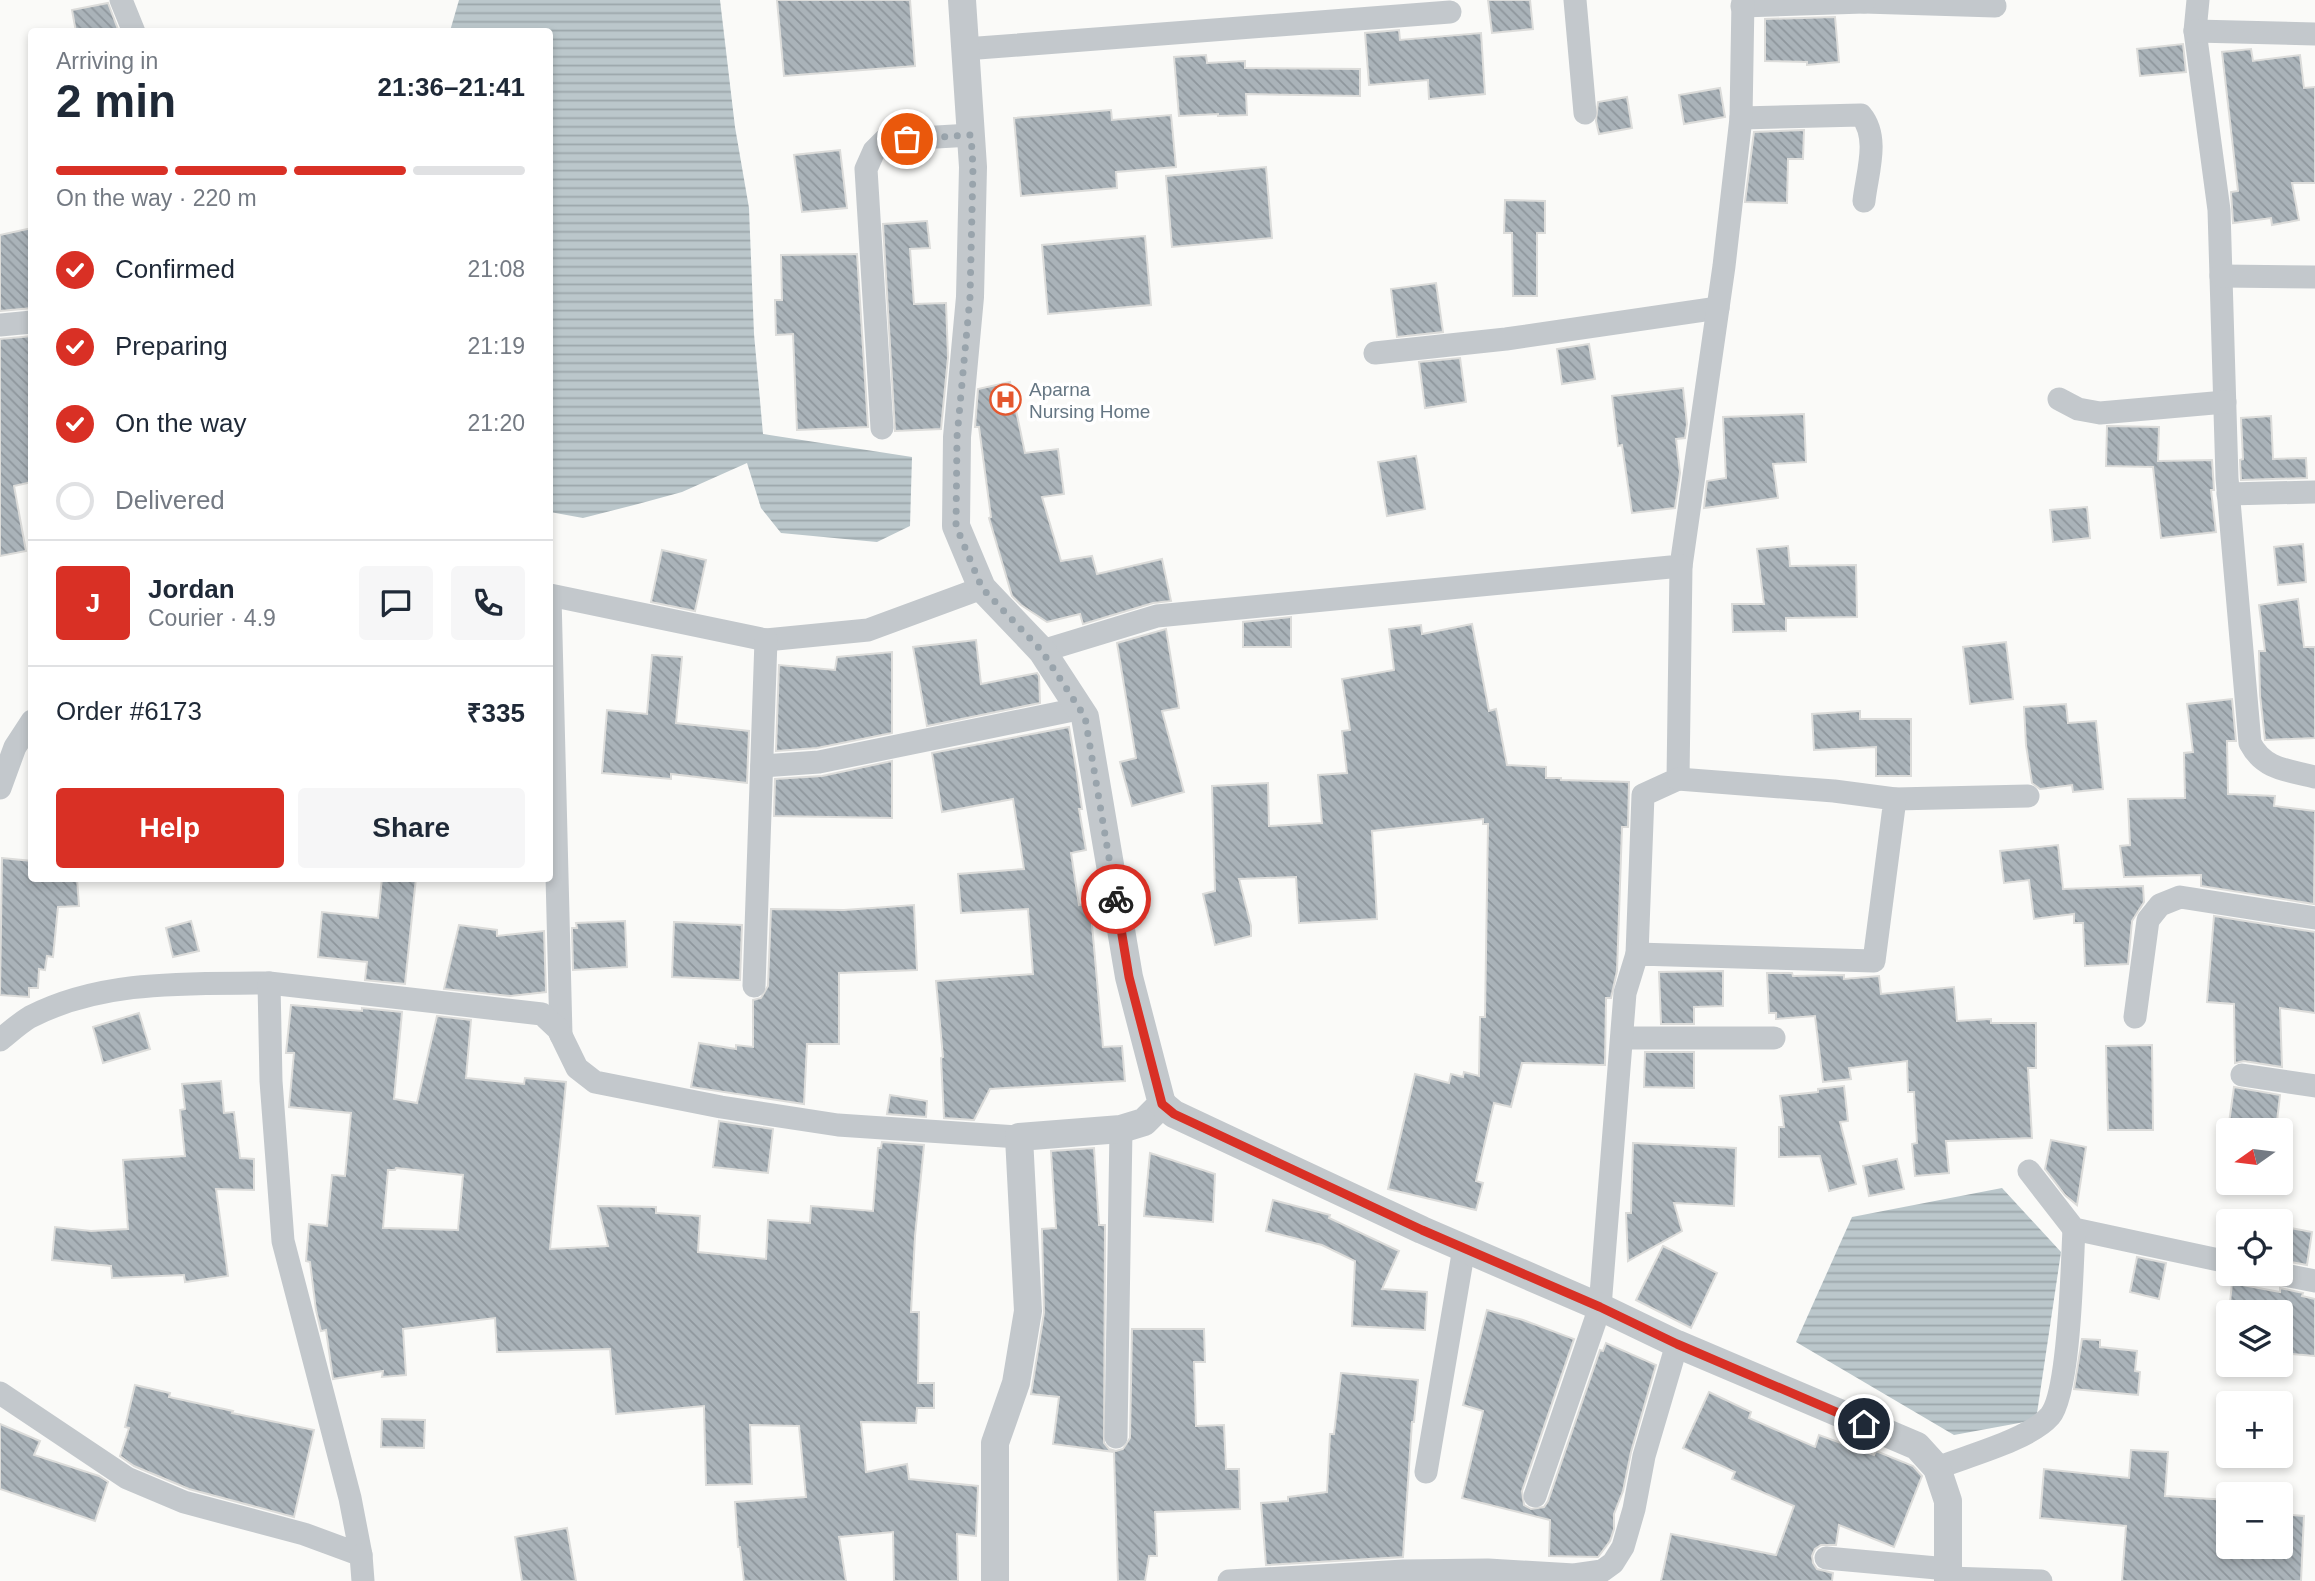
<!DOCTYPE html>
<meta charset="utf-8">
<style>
:root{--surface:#fff;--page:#f6f6f7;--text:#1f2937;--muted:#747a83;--line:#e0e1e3;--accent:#d93025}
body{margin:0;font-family:Helvetica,sans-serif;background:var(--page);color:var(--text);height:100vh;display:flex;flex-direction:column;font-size:26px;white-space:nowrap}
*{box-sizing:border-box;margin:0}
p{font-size:23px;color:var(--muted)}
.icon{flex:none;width:38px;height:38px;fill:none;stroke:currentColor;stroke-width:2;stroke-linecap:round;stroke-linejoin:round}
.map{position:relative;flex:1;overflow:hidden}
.drawer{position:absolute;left:28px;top:28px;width:525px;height:854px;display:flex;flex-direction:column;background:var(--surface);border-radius:7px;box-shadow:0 4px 10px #0003}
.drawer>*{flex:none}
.needle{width:46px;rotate:256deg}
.buttons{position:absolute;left:2216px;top:1118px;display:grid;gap:14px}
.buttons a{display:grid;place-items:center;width:77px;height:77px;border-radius:7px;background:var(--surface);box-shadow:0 4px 10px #0003;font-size:35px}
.pin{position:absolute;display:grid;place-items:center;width:60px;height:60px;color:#fff;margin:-30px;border:4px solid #fff;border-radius:50%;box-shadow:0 2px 7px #0007}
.courier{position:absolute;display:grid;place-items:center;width:70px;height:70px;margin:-35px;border:5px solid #d93025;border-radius:50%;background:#fff;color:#222;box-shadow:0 2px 9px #0007}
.overview em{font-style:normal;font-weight:700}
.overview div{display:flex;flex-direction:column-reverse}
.overview{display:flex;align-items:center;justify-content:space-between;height:119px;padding:0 28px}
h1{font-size:46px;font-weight:700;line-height:52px}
.bar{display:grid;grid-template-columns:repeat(4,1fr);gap:10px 7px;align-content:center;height:84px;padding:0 28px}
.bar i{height:9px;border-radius:5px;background:var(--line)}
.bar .active{background:var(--accent)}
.bar p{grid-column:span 4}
.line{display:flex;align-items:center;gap:18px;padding:0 28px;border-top:2px solid var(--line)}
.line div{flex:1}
.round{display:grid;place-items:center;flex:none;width:74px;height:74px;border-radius:7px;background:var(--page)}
ol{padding:0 28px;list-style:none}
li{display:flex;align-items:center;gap:21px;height:77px}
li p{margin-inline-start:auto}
li .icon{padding:7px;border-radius:50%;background:var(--accent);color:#fff;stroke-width:4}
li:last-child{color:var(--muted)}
li i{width:38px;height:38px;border:4px solid var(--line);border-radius:50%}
.primary-button{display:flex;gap:14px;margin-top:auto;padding:14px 28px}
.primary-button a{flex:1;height:80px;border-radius:7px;background:var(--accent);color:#fff;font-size:28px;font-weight:700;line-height:80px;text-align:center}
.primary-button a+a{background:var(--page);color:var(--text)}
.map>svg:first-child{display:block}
.water{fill:url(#water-rules)}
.building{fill:url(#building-back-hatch);stroke:#dcdcda;stroke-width:2;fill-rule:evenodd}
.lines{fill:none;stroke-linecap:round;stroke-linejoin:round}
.minor{stroke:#c3c8cc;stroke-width:23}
.tertiary{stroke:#c3c8cc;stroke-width:28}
.done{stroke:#99a4ac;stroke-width:7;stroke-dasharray:0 12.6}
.route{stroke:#d93025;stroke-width:9}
.labels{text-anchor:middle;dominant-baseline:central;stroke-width:7;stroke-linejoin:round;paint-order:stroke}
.poi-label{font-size:19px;fill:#657683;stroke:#fff;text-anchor:start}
</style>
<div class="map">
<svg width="2315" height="1581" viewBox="0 0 2315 1581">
<defs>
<pattern id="water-rules" width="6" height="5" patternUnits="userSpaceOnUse" patternTransform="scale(1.75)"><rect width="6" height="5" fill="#bbc7cb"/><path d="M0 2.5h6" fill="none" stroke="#9ca6aa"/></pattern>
<pattern id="building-back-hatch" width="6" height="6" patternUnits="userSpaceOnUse" patternTransform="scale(1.75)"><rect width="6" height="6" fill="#aab3b9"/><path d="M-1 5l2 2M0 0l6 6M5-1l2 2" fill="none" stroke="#8e969c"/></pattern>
</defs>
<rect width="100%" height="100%" fill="#fafaf8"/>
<g class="water">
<polygon points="459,0 720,0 735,127 749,208 754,334 763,434 912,457 910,526 877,542 781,533 761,508 747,463 682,492 638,504 583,518 550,512 550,32 450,31"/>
<polygon points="2002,1188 2061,1252 2036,1420 1954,1435 1796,1342 1852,1217"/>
</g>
<g class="building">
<polygon points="777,0 910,0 915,66 784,76"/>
<polygon points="1488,0 1530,0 1533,29 1492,33"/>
<polygon points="108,3 119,32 76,32 72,10"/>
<polygon points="1835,17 1839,62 1807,65 1807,62 1765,61 1765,19"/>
<polygon points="1399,30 1400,40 1481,33 1485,94 1429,99 1428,80 1369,85 1365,33"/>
<polygon points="2183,44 2186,72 2140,76 2137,49"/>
<polygon points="2251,49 2253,61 2300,55 2304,88 2315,87 2315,183 2292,183 2299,220 2272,225 2271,218 2233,223 2231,192 2238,191 2222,52"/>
<polygon points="1206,55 1207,63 1245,61 1245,68 1360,69 1360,96 1246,94 1247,115 1218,116 1218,114 1179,116 1174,57"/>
<polygon points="1720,88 1725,117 1684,124 1679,95"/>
<polygon points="1627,97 1632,128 1599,134 1596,121 1598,102"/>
<polygon points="1111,110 1112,120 1171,115 1176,167 1116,172 1117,188 1021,196 1014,118"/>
<polygon points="1804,130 1803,159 1788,159 1787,203 1745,202 1754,132"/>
<polygon points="840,150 847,208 802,212 794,155"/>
<polygon points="1266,167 1272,238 1172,247 1166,176"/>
<polygon points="1505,200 1545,201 1545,233 1537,233 1537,296 1513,296 1512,233 1504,233"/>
<polygon points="927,221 930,248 910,249 914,304 946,303 948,357 941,429 895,431 883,224"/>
<polygon points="32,228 32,308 0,311 0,235"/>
<polygon points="1145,236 1151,305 1048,314 1042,245"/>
<polygon points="857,254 868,427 797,430 793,334 776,335 775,300 782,300 781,255"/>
<polygon points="1436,283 1443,332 1397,337 1391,289"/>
<polygon points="32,336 32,482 14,486 26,551 0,556 0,339"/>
<polygon points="1589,344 1595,379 1562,384 1557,349"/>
<polygon points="1460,358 1466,402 1425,408 1419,362"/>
<polygon points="1010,382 1025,453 1058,449 1064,494 1042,497 1061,561 1092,556 1097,574 1162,559 1171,601 1153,603 1083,624 1080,614 1047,622 1021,605 1012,596 989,518 991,517 979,427 975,427 978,389"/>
<polygon points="1683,388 1687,424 1685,438 1676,439 1680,473 1675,508 1632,513 1622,445 1618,446 1612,396"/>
<polygon points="1804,414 1806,462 1773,464 1778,498 1704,508 1707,481 1726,478 1723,417"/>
<polygon points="2271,416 2273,459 2306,458 2307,478 2241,480 2240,460 2243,459 2241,418"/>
<polygon points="2107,426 2159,427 2158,461 2212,460 2214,490 2211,490 2216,532 2161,538 2153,467 2106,466"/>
<polygon points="1416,456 1425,509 1387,516 1378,462"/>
<polygon points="2087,507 2090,538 2053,542 2050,510"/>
<polygon points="2303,544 2306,582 2278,585 2274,547"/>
<polygon points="1788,546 1790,566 1856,565 1857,617 1786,618 1786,631 1733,632 1732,604 1764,604 1757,549"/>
<polygon points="662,550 706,560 695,611 651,602"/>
<polygon points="2298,599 2304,647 2315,647 2315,738 2265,740 2260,695 2259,651 2265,651 2259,605"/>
<polygon points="1291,617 1291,647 1243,647 1243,622"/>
<polygon points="1472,624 1489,711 1496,709 1507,765 1546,767 1546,778 1561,778 1561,780 1629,782 1628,827 1622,827 1617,971 1611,998 1606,998 1605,1065 1522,1063 1511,1107 1494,1103 1476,1181 1483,1183 1476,1210 1388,1189 1415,1074 1449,1083 1451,1074 1463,1077 1464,1072 1479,1076 1480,1017 1485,1017 1488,824 1483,824 1483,819 1372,831 1377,919 1299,923 1296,877 1239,879 1251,926 1251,936 1215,945 1203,894 1215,891 1212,786 1268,783 1269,826 1322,823 1318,775 1347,773 1342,731 1350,730 1342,679 1394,670 1389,629 1421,625 1422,634"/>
<polygon points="1166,629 1179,708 1162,711 1184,792 1132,806 1120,762 1136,758 1117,643"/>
<polygon points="976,640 981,684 1037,673 1039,676 1040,703 927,726 913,647"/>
<polygon points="2006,642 2013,699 1970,704 1963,647"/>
<polygon points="892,652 892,733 817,748 776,751 779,665 835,670 837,657"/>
<polygon points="652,655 682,657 676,723 749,731 747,783 671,774 671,779 602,773 607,710 647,714"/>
<polygon points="2232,699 2236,741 2227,741 2228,794 2275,796 2274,806 2315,811 2314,904 2201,886 2201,875 2124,877 2120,846 2130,845 2128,799 2185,798 2184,753 2193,752 2187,704"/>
<polygon points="2066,704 2068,723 2096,721 2103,789 2073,792 2072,785 2040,789 2032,783 2026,745 2024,707"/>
<polygon points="1860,711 1860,719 1911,719 1911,776 1876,776 1876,747 1814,750 1812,714"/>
<polygon points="1069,727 1077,774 1082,809 1079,809 1086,850 1071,853 1079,905 1090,903 1103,1047 1122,1046 1125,1081 990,1089 974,1120 944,1118 941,1058 943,1057 936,981 1033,974 1028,909 961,913 958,874 1024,869 1013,799 942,812 932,753"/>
<polygon points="892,761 892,818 774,816 775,779 822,776"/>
<polygon points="2058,845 2063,889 2143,886 2144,902 2132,921 2128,964 2085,966 2083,923 2074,923 2074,914 2034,919 2029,880 2004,883 2000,851"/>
<polygon points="2,858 32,861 32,878 77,878 79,906 58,907 53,957 47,956 45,970 39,969 38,988 29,988 29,997 0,995"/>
<polygon points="382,878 416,878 405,984 365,980 367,962 318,957 322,912 378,918"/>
<polygon points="914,905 917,970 839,973 839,1044 807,1044 804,1104 691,1087 699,1043 736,1049 736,1045 753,1047 753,1000 761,998 768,986 771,909 844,910"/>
<polygon points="2214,916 2315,932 2315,1013 2280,1008 2282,1067 2244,1061 2235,1063 2234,1004 2207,1002"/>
<polygon points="191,921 199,951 173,957 166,928"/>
<polygon points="625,921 627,967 573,970 572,928 577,928 576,923"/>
<polygon points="674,922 742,925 740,980 672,977"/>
<polygon points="459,925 497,930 497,936 544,931 546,992 510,996 444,989"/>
<polygon points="1723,971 1723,1006 1694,1007 1694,1024 1661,1024 1659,972"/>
<polygon points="1767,973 1792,973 1793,976 1844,975 1844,979 1879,976 1881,994 1954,987 1957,1021 1991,1019 1991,1023 2036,1023 2036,1068 2028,1068 2032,1138 1946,1141 1949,1173 1915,1176 1912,1144 1917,1143 1914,1092 1908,1092 1907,1061 1849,1068 1851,1079 1823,1082 1815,1016 1776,1019 1776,1013 1769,1013"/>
<path d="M291 1005 362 1011V1008L402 1012 394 1099 417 1103 437 1016 471 1020 466 1078 524 1084 525 1078 566 1082 550 1249 608 1246 598 1206 656 1207V1213L700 1216 698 1252 766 1259 768 1220 810 1223 811 1206 873 1211 878 1148H881L882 1142 924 1145 915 1236 911 1312H919L918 1383H934V1408H917L916 1423 861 1422 866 1472 907 1464 909 1479 978 1486 976 1536 957 1534 958 1581H894L893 1532 839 1537 846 1581H744L740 1547H738L735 1502 806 1497 799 1426 750 1425 752 1484 706 1485 704 1406 616 1414 610 1349 497 1352 495 1318 403 1329 406 1375 382 1377 383 1371 333 1379 326 1330 321 1331 316 1310 310 1262 306 1261 309 1224 327 1226 332 1175 345 1176 351 1113 289 1107 294 1053H286ZM396 1168 463 1175 458 1230 383 1228 388 1170H395Z"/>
<polygon points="139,1013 150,1049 103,1063 93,1027"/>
<polygon points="2152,1045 2153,1130 2108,1130 2106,1046"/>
<polygon points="1645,1052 1694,1052 1694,1088 1644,1087"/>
<polygon points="221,1081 224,1113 234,1112 240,1158 254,1159 254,1190 216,1189 228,1276 185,1282 184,1275 112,1278 111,1266 52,1260 55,1227 91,1231 128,1229 123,1160 185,1156 180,1110 185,1109 182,1084"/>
<polygon points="1844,1086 1848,1121 1840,1122 1856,1184 1829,1191 1820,1156 1779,1157 1779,1127 1784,1127 1780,1096 1818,1092 1818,1089"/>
<polygon points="2234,1087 2280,1095 2276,1130 2228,1130"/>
<polygon points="890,1095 927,1101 926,1117 887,1114"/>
<polygon points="719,1121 773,1129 768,1173 713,1167"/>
<polygon points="2051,1140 2086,1147 2077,1205 2065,1195 2045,1169"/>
<polygon points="1633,1143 1736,1148 1734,1206 1674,1203 1682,1231 1628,1261 1626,1213 1631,1213"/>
<polygon points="1094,1148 1099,1225 1105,1225 1104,1443 1109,1449 1116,1451 1123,1449 1130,1438 1132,1329 1204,1329 1205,1362 1194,1362 1196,1426 1224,1425 1226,1469 1239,1469 1240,1509 1155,1512 1157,1556 1149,1556 1145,1581 1118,1581 1114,1452 1053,1444 1059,1397 1031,1394 1044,1313 1042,1229 1056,1228 1051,1151"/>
<polygon points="1150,1153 1215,1174 1213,1222 1144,1216"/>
<polygon points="1897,1159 1904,1189 1869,1196 1863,1166"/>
<polygon points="1273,1200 1330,1215 1329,1218 1399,1251 1382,1289 1427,1292 1425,1330 1352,1326 1355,1261 1322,1245 1266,1231"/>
<polygon points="2280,1226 2312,1232 2307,1265 2280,1260"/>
<polygon points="1663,1246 1717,1273 1691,1328 1636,1300"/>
<polygon points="2137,1257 2166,1263 2159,1299 2130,1292"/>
<polygon points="2232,1283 2280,1292 2280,1288 2303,1293 2302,1296 2315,1299 2315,1356 2280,1353 2280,1312 2229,1312"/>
<polygon points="1487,1310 1523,1320 1574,1339 1522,1491 1524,1505 1531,1509 1544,1507 1548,1501 1600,1350 1603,1351 1606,1343 1656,1365 1631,1452 1623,1491 1614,1514 1614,1529 1610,1541 1598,1557 1549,1556 1550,1520 1462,1498 1483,1411 1463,1405"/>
<polygon points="2082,1339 2100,1340 2100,1347 2137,1351 2135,1371 2140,1372 2138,1395 2074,1389"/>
<polygon points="1341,1373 1418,1380 1414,1422 1412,1422 1403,1557 1266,1565 1261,1503 1288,1501 1288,1497 1327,1492 1330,1434 1334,1434"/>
<polygon points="135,1385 170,1393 169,1397 233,1411 232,1413 314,1430 294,1517 189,1489 134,1466 120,1456 129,1428 125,1427"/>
<polygon points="1709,1392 1751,1412 1749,1418 1815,1447 1819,1435 1874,1455 1876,1451 1913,1466 1922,1476 1894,1547 1839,1525 1836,1545 1821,1545 1815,1549 1812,1556 1813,1563 1817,1569 1833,1573 1832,1581 1661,1581 1671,1534 1776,1555 1794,1506 1732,1479 1735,1472 1683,1448"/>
<polygon points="382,1419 425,1420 424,1448 381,1447"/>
<polygon points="0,1424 40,1441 34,1455 99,1476 108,1482 95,1521 0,1489"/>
<polygon points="2131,1450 2168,1452 2165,1496 2228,1500 2228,1547 2280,1547 2280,1514 2304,1516 2301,1581 2122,1581 2126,1526 2040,1518 2044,1469 2129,1478"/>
<polygon points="567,1528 576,1581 522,1581 515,1537"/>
</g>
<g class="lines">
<g class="minor">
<polyline points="121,0 134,32"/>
<polyline points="1575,0 1585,113"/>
<path d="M2198 0 2195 31 2219 210 2227 478 2250 743C2264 770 2288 770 2315 777"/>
<polyline points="1864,2 1995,6"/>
<polyline points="1742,6 1864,2 1864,0"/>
<polyline points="2195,31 2315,34"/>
<polyline points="965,49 1450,12"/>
<path d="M1741 118 1861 115C1880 138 1867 173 1864 201"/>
<polyline points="2221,276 2315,277"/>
<polyline points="0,325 32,322"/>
<polyline points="1375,353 1506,339 1718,308"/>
<polyline points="2059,399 2078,409 2100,413 2225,402"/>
<polyline points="882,428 866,169 874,151 885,140 971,135"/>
<polyline points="2228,494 2315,492"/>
<polyline points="550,595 766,640 868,630 982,588"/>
<polyline points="550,596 561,1035"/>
<polyline points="1042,651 1157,616 1681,566 1724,266 1741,118 1743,0"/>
<polyline points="762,766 819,762 1078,709"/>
<polyline points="0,788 15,747 32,721"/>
<polyline points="1895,799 2028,796"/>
<polyline points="1637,954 1643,795 1678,779 1681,566"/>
<polyline points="754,986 766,640"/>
<polyline points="2135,1017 2148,920 2160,905 2180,897 2315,918"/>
<polyline points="1622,1038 1774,1038"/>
<path d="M0 1040C10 1032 20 1023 30 1017 104 979 189 984 269 983"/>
<polyline points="2242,1075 2315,1086"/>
<polyline points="2029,1171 2074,1229 2228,1262"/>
<polyline points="2280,1274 2315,1281"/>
<polyline points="0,1393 127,1478 184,1502 304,1534 361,1555 350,1498 283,1241 271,1081 269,983 542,1014 558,1029 577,1068 595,1082 721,1107 838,1125 1019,1137"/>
<polyline points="1116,1437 1121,1129"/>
<path d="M1937 1468C1967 1456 2029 1440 2050 1416 2070 1392 2072 1264 2074 1229"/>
<polyline points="1426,1472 1464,1248"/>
<polyline points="1535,1496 1600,1307 1625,993 1637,954 1874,961 1895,799 1834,791 1678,779"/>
<polyline points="361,1555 363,1581"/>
<polyline points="1826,1558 1948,1569"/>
<polyline points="1948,1578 2041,1581"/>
<polyline points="1229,1581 1404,1571 1488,1570 1574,1575 1602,1571 1613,1563 1623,1547 1634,1509 1644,1456 1677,1344"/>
</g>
<g class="tertiary">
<polyline points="962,0 973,167 970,297 957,437 956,526 982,588 1042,651 1085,717 1129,977 1162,1104 1144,1122 1121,1129 1019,1137 1028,1311 1016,1383 995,1443 995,1581"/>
<polyline points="1162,1104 1174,1114 1422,1230 1600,1307 1677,1344 1917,1446 1937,1468 1948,1501 1948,1581"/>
</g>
</g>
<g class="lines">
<polyline class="done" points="907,139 971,135 973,167 970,297 957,437 956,526 982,588 1042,651 1085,717 1116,899"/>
<polyline class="route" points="1116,899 1129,977 1162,1104 1174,1114 1422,1230 1600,1307 1677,1344 1864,1424"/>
</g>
<defs>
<symbol id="hospital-ring" viewBox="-11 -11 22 22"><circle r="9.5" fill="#fff" stroke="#e4572e" stroke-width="1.5"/><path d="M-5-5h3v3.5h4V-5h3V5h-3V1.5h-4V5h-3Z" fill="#e4572e"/></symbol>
</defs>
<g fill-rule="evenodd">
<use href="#hospital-ring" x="988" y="382" width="35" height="35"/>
</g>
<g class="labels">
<g class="poi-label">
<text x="1029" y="389">Aparna<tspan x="1029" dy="22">Nursing Home</tspan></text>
</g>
</g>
</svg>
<div class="buttons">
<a><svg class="needle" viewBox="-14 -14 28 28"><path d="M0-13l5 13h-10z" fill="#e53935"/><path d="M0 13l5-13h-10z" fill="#747a83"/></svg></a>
<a><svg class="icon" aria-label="locate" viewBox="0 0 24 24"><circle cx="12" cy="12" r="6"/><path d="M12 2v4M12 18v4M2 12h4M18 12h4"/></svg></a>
<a><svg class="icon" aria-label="layers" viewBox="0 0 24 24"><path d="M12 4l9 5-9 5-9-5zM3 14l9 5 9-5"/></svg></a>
<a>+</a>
<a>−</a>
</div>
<div class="pin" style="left:907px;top:139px;background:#ea580c"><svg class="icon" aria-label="bag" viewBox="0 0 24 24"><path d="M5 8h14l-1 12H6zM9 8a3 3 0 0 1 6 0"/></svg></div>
<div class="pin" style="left:1864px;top:1424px;background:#1f2937"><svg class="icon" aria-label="home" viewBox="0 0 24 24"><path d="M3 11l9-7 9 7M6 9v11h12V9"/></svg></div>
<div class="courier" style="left:1116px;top:899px"><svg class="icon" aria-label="bike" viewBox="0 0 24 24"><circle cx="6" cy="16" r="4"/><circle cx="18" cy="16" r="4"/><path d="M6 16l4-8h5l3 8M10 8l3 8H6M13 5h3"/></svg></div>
<section class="drawer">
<div class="overview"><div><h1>2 min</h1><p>Arriving in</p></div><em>21:36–21:41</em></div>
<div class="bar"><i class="active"></i><i class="active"></i><i class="active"></i><i></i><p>On the way · 220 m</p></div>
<ol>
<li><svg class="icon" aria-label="check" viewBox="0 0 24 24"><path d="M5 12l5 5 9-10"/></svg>Confirmed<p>21:08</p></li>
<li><svg class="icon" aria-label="check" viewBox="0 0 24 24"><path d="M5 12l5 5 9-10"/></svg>Preparing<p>21:19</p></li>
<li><svg class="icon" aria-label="check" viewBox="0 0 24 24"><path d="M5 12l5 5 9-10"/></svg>On the way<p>21:20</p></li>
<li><i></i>Delivered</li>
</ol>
<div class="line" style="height:126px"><b class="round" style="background:var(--accent);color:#fff">J</b><div><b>Jordan</b><p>Courier · 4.9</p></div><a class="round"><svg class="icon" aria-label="chat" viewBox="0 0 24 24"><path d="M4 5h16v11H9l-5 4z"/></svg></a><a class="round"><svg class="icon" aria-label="phone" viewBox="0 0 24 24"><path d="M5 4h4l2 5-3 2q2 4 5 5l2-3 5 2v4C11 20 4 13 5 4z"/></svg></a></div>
<div class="line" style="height:91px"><div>Order #6173</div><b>₹335</b></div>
<div class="primary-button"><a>Help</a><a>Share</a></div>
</section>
</div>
